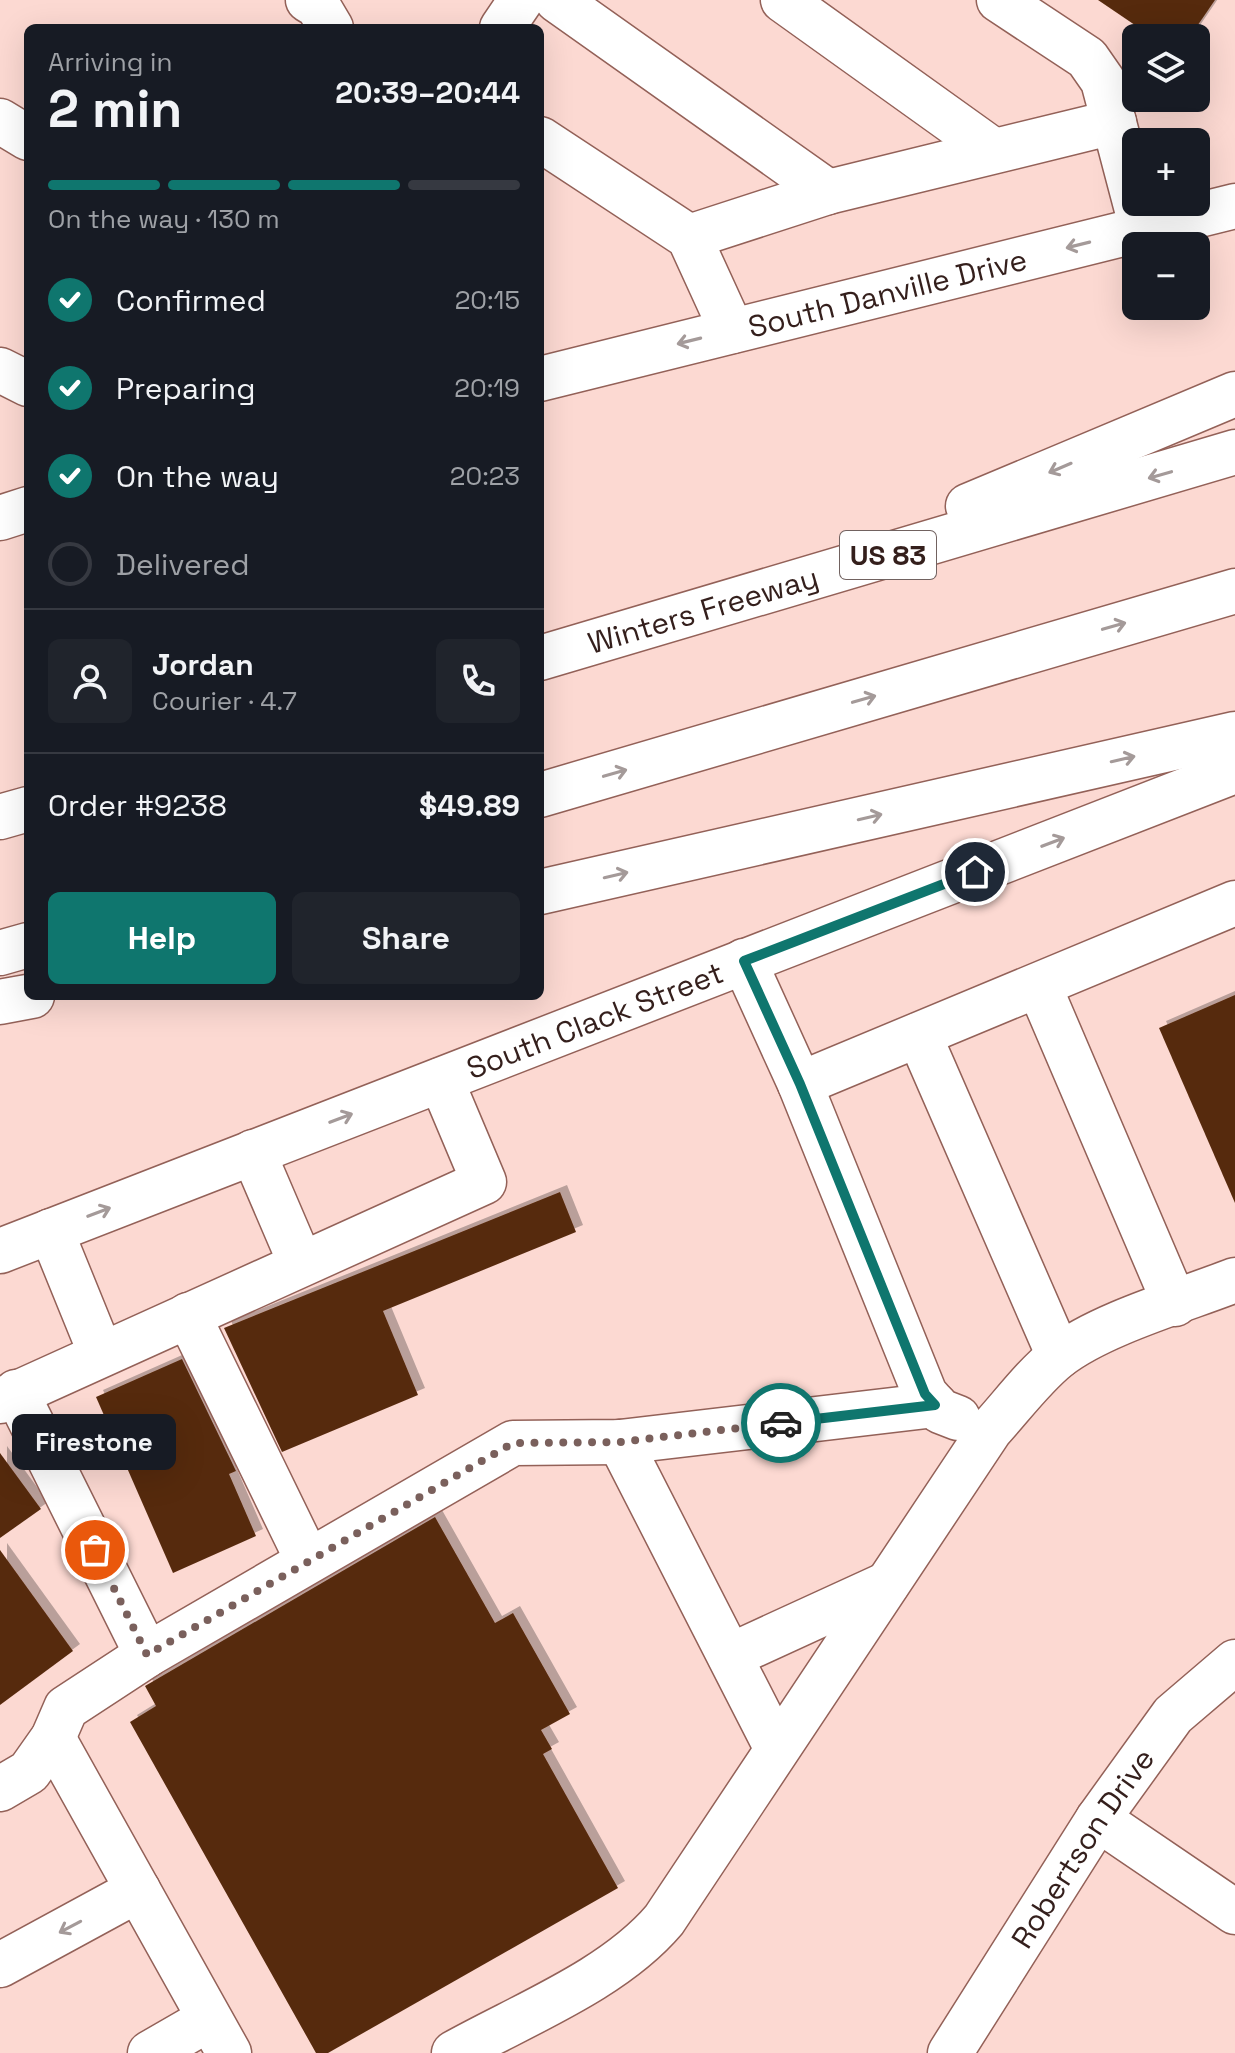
<!DOCTYPE html>
<meta charset="utf-8">
<style>
:root{--surface:#171b24;--page:#20242c;--text:#f1f3f6;--muted:#9ea1a6;--line:#363941;--accent:#0f766e}
body{margin:0;font-family:"Space Grotesk",sans-serif;background:var(--page);color:var(--text);height:100vh;display:flex;flex-direction:column;font-size:30px;white-space:nowrap}
*{box-sizing:border-box;margin:0}
p{font-size:26px;color:var(--muted)}
.icon{flex:none;width:44px;height:44px;fill:none;stroke:currentColor;stroke-width:2;stroke-linecap:round;stroke-linejoin:round}
.map{position:relative;flex:1;overflow:hidden}
.sheet{position:absolute;left:24px;top:24px;width:520px;height:976px;display:flex;flex-direction:column;background:var(--surface);border-radius:12px;box-shadow:0 8px 32px #0002}
.sheet>*{flex:none}
.controls{position:absolute;left:1122px;top:24px;display:grid;gap:16px}
.controls a{display:grid;place-items:center;width:88px;height:88px;border-radius:12px;background:var(--surface);box-shadow:0 8px 32px #0002;font-size:40px}
.pin{position:absolute;display:grid;place-items:center;width:68px;height:68px;color:#fff;margin:-34px;border:4px solid #fff;border-radius:50%;box-shadow:0 2px 8px #0007}
.courier{position:absolute;display:grid;place-items:center;width:80px;height:80px;margin:-40px;border:6px solid #0f766e;border-radius:50%;background:#fff;color:#222;box-shadow:0 2px 10px #0007}
.bubble{position:absolute;height:56px;border-radius:12px;background:var(--surface);box-shadow:0 8px 32px #0002;font-size:26px;font-weight:700;line-height:56px;text-align:center}
.headline em{font-style:normal;font-weight:700}
.headline div{display:flex;flex-direction:column-reverse}
.headline{display:flex;align-items:center;justify-content:space-between;height:136px;padding:0 24px}
h1{font-size:52px;font-weight:700;line-height:60px}
.bar{display:grid;grid-template-columns:repeat(4,1fr);gap:12px 8px;align-content:center;height:96px;padding:0 24px}
.bar i{height:10px;border-radius:6px;background:var(--line)}
.bar .active{background:var(--accent)}
.bar p{grid-column:span 4}
.line{display:flex;align-items:center;gap:20px;padding:0 24px;border-top:2px solid var(--line)}
.line div{flex:1}
.round{display:grid;place-items:center;flex:none;width:84px;height:84px;border-radius:12px;background:var(--page)}
ol{padding:0 24px;list-style:none}
li{display:flex;align-items:center;gap:24px;height:88px}
li p{margin-inline-start:auto}
li .icon{padding:8px;border-radius:50%;background:var(--accent);color:#fff;stroke-width:4}
li:last-child{color:var(--muted)}
li i{width:44px;height:44px;border:4px solid var(--line);border-radius:50%}
.primary-button{display:flex;gap:16px;margin-top:auto;padding:16px 24px}
.primary-button a{flex:1;height:92px;border-radius:12px;background:var(--accent);color:#fff;font-size:32px;font-weight:700;line-height:92px;text-align:center}
.primary-button a+a{background:var(--page);color:var(--text)}
.map>svg:first-child{display:block}
.building{fill:#572a0d;filter:url(#shadow)}
.lines{fill:none;stroke-linecap:round;stroke-linejoin:round}
.minor-casing{stroke:#936158;stroke-width:47}
.major-casing{stroke:#936158;stroke-width:47}
.highway-casing{stroke:#936158;stroke-width:47}
.minor{stroke:#fff;stroke-width:44}
.major{stroke:#fff;stroke-width:44}
.highway{stroke:#fff;stroke-width:44}
.oneway{stroke:#a49a99}
.done{stroke:#7a605c;stroke-width:8;stroke-dasharray:0 14.4}
.route{stroke:#0f766e;stroke-width:10}
.labels{text-anchor:middle;dominant-baseline:central;stroke-width:8;stroke-linejoin:round;paint-order:stroke}
.shield{fill:#fff;stroke:#716260;stroke-width:2}
.shield-label{font-size:28px;font-weight:bold;fill:#341f1c}
.street-label{font-size:30px;fill:#341f1c;stroke:#fff}
</style>
<div class="map">
<svg width="1235" height="2053" viewBox="0 0 1235 2053">
<defs>
<filter id="shadow"><feDropShadow dx="7" dy="-7" stdDeviation="0" flood-color="#0004"/></filter>
</defs>
<rect width="100%" height="100%" fill="#fcd9d2"/>
<g class="building">
<polygon points="1098,0 1215,0 1189,38 1154,38"/>
<polygon points="1235,995 1235,1203 1159,1028"/>
<polygon points="560,1192 576,1232 383,1311 418,1395 282,1452 224,1328"/>
<polygon points="182,1359 236,1471 229,1474 256,1536 173,1573 96,1397"/>
<polygon points="0,1453 41,1509 0,1538"/>
<polygon points="435,1517 495,1623 513,1613 570,1714 541,1730 552,1749 543,1754 618,1888 328,2053 316,2053 130,1722 156,1706 145,1686"/>
<polygon points="0,1550 73,1651 0,1705"/>
</g>
<g class="lines">
<defs>
<g id="minor">
<polyline points="308,0 318,6 331,28"/>
<polyline points="557,0 828,192"/>
<polyline points="783,0 991,149"/>
<polyline points="999,0 1087,58 1103,81 1142,229"/>
<polyline points="502,28 521,0"/>
<polyline points="0,121 28,138"/>
<polyline points="540,139 689,237 732,331"/>
<polyline points="689,237 828,192 1114,122"/>
<polyline points="0,370 28,384"/>
<polyline points="744,961 800,1084 925,1394 940,1411 958,1418"/>
<polyline points="1039,986 1175,1304"/>
<polyline points="919,1035 1059,1356"/>
<polyline points="800,1084 1235,903"/>
<polyline points="253,1152 301,1264"/>
<polyline points="51,1231 101,1354"/>
<polyline points="188,1315 308,1561"/>
<polyline points="16,1392 147,1655"/>
<polyline points="0,1401 484,1182 441,1080"/>
<polyline points="620,1442 777,1749"/>
<polyline points="730,1656 887,1584"/>
<polyline points="53,1738 229,2053"/>
<polyline points="0,1789 29,1772 53,1738 66,1708 147,1655 513,1443 620,1442 935,1405"/>
<polyline points="1098,1819 1235,1912"/>
<polyline points="0,1965 138,1890"/>
<polyline points="150,2053 209,2019"/>
<path d="M454 2053C522 2015 613 1980 664 1920L990 1430C1012 1406 1033 1377 1058 1357 1100 1324 1184 1300 1235 1280"/>
<path id="s1" d="M950 2053 1098 1819 1173 1715 1235 1662"/>
</g>
<g id="major">
<path id="s2" d="M540 379 1235 206"/>
<polyline points="0,518 28,509"/>
<path id="s3" d="M0 1251 1235 771"/>
</g>
<g id="highway">
<polyline points="968,506 1235,394"/>
<path id="s4" d="M540 658 1235 452"/>
<polyline points="540,795 1235,591"/>
<polyline points="0,817 28,809"/>
<polyline points="540,892 1235,734"/>
<polyline points="0,953 28,945"/>
<polyline points="0,1002 32,996"/>
</g>
</defs>
<use href="#minor" class="minor-casing"/>
<use href="#major" class="major-casing"/>
<use href="#highway" class="highway-casing"/>
<use href="#minor" class="minor"/>
<use href="#major" class="major"/>
<use href="#highway" class="highway"/>
</g>
<defs><path id="oneway-shaft" d="M-6 0H5M1.5-3L5.5 0L1.5 3" fill="none" stroke-width="1.6" stroke-linecap="round" stroke-linejoin="round" transform="scale(2)"/></defs>
<g class="oneway">
<use href="#oneway-shaft" transform="translate(1078 245) rotate(166)"/>
<use href="#oneway-shaft" transform="translate(689 341) rotate(166)"/>
<use href="#oneway-shaft" transform="translate(1060 468) rotate(157)"/>
<use href="#oneway-shaft" transform="translate(1160 475) rotate(164)"/>
<use href="#oneway-shaft" transform="translate(1114 626) rotate(-16)"/>
<use href="#oneway-shaft" transform="translate(864 699) rotate(-16)"/>
<use href="#oneway-shaft" transform="translate(1123 759) rotate(-13)"/>
<use href="#oneway-shaft" transform="translate(615 773) rotate(-16)"/>
<use href="#oneway-shaft" transform="translate(870 817) rotate(-13)"/>
<use href="#oneway-shaft" transform="translate(1053 842) rotate(-21)"/>
<use href="#oneway-shaft" transform="translate(616 875) rotate(-13)"/>
<use href="#oneway-shaft" transform="translate(341 1118) rotate(-21)"/>
<use href="#oneway-shaft" transform="translate(99 1212) rotate(-21)"/>
<use href="#oneway-shaft" transform="translate(70 1927) rotate(152)"/>
</g>
<g class="lines">
<polyline class="done" points="95,1550 147,1655 513,1443 620,1442 781,1423"/>
<polyline class="route" points="781,1423 935,1405 925,1394 800,1084 744,961 975,872"/>
</g>
<g class="labels">
<rect class="shield" x="840" y="531" width="96" height="48" rx="6"/>
<g class="shield-label">
<text x="888" y="555">US 83</text>
</g>
<g class="street-label">
<text stroke="none"><textPath href="#s2" startOffset="358">South Danville Drive</textPath></text>
<text stroke="none"><textPath href="#s4" startOffset="170">Winters Freeway</textPath></text>
<text stroke="none"><textPath href="#s3" startOffset="638">South Clack Street</textPath></text>
<text stroke="none"><textPath href="#s1" startOffset="244">Robertson Drive</textPath></text>
</g>
</g>
</svg>
<div class="controls">
<a><svg class="icon" aria-label="layers" viewBox="0 0 24 24"><path d="M12 4l9 5-9 5-9-5zM3 14l9 5 9-5"/></svg></a>
<a>+</a>
<a>−</a>
</div>
<div class="pin" style="left:95px;top:1550px;background:#ea580c"><svg class="icon" aria-label="bag" viewBox="0 0 24 24"><path d="M5 8h14l-1 12H6zM9 8a3 3 0 0 1 6 0"/></svg></div>
<div class="pin" style="left:975px;top:872px;background:#1f2937"><svg class="icon" aria-label="home" viewBox="0 0 24 24"><path d="M3 11l9-7 9 7M6 9v11h12V9"/></svg></div>
<div class="courier" style="left:781px;top:1423px"><svg class="icon" aria-label="car" viewBox="0 0 24 24"><path d="M5 17H2v-5l4-1 3-4h7l3 4 3 1v5h-3M9 17h6M6 11h13"/><circle cx="7" cy="17" r="2"/><circle cx="17" cy="17" r="2"/></svg></div>
<div class="bubble" style="left:12px;top:1414px;width:164px">Firestone</div>
<section class="sheet">
<div class="headline"><div><h1>2 min</h1><p>Arriving in</p></div><em>20:39–20:44</em></div>
<div class="bar"><i class="active"></i><i class="active"></i><i class="active"></i><i></i><p>On the way · 130 m</p></div>
<ol>
<li><svg class="icon" aria-label="check" viewBox="0 0 24 24"><path d="M5 12l5 5 9-10"/></svg>Confirmed<p>20:15</p></li>
<li><svg class="icon" aria-label="check" viewBox="0 0 24 24"><path d="M5 12l5 5 9-10"/></svg>Preparing<p>20:19</p></li>
<li><svg class="icon" aria-label="check" viewBox="0 0 24 24"><path d="M5 12l5 5 9-10"/></svg>On the way<p>20:23</p></li>
<li><i></i>Delivered</li>
</ol>
<div class="line" style="height:144px"><a class="round"><svg class="icon" aria-label="person" viewBox="0 0 24 24"><circle cx="12" cy="8" r="4"/><path d="M4 21q1-7 8-7t8 7"/></svg></a><div><b>Jordan</b><p>Courier · 4.7</p></div><a class="round"><svg class="icon" aria-label="phone" viewBox="0 0 24 24"><path d="M5 4h4l2 5-3 2q2 4 5 5l2-3 5 2v4C11 20 4 13 5 4z"/></svg></a></div>
<div class="line" style="height:104px"><div>Order #9238</div><b>$49.89</b></div>
<div class="primary-button"><a>Help</a><a>Share</a></div>
</section>
</div>
